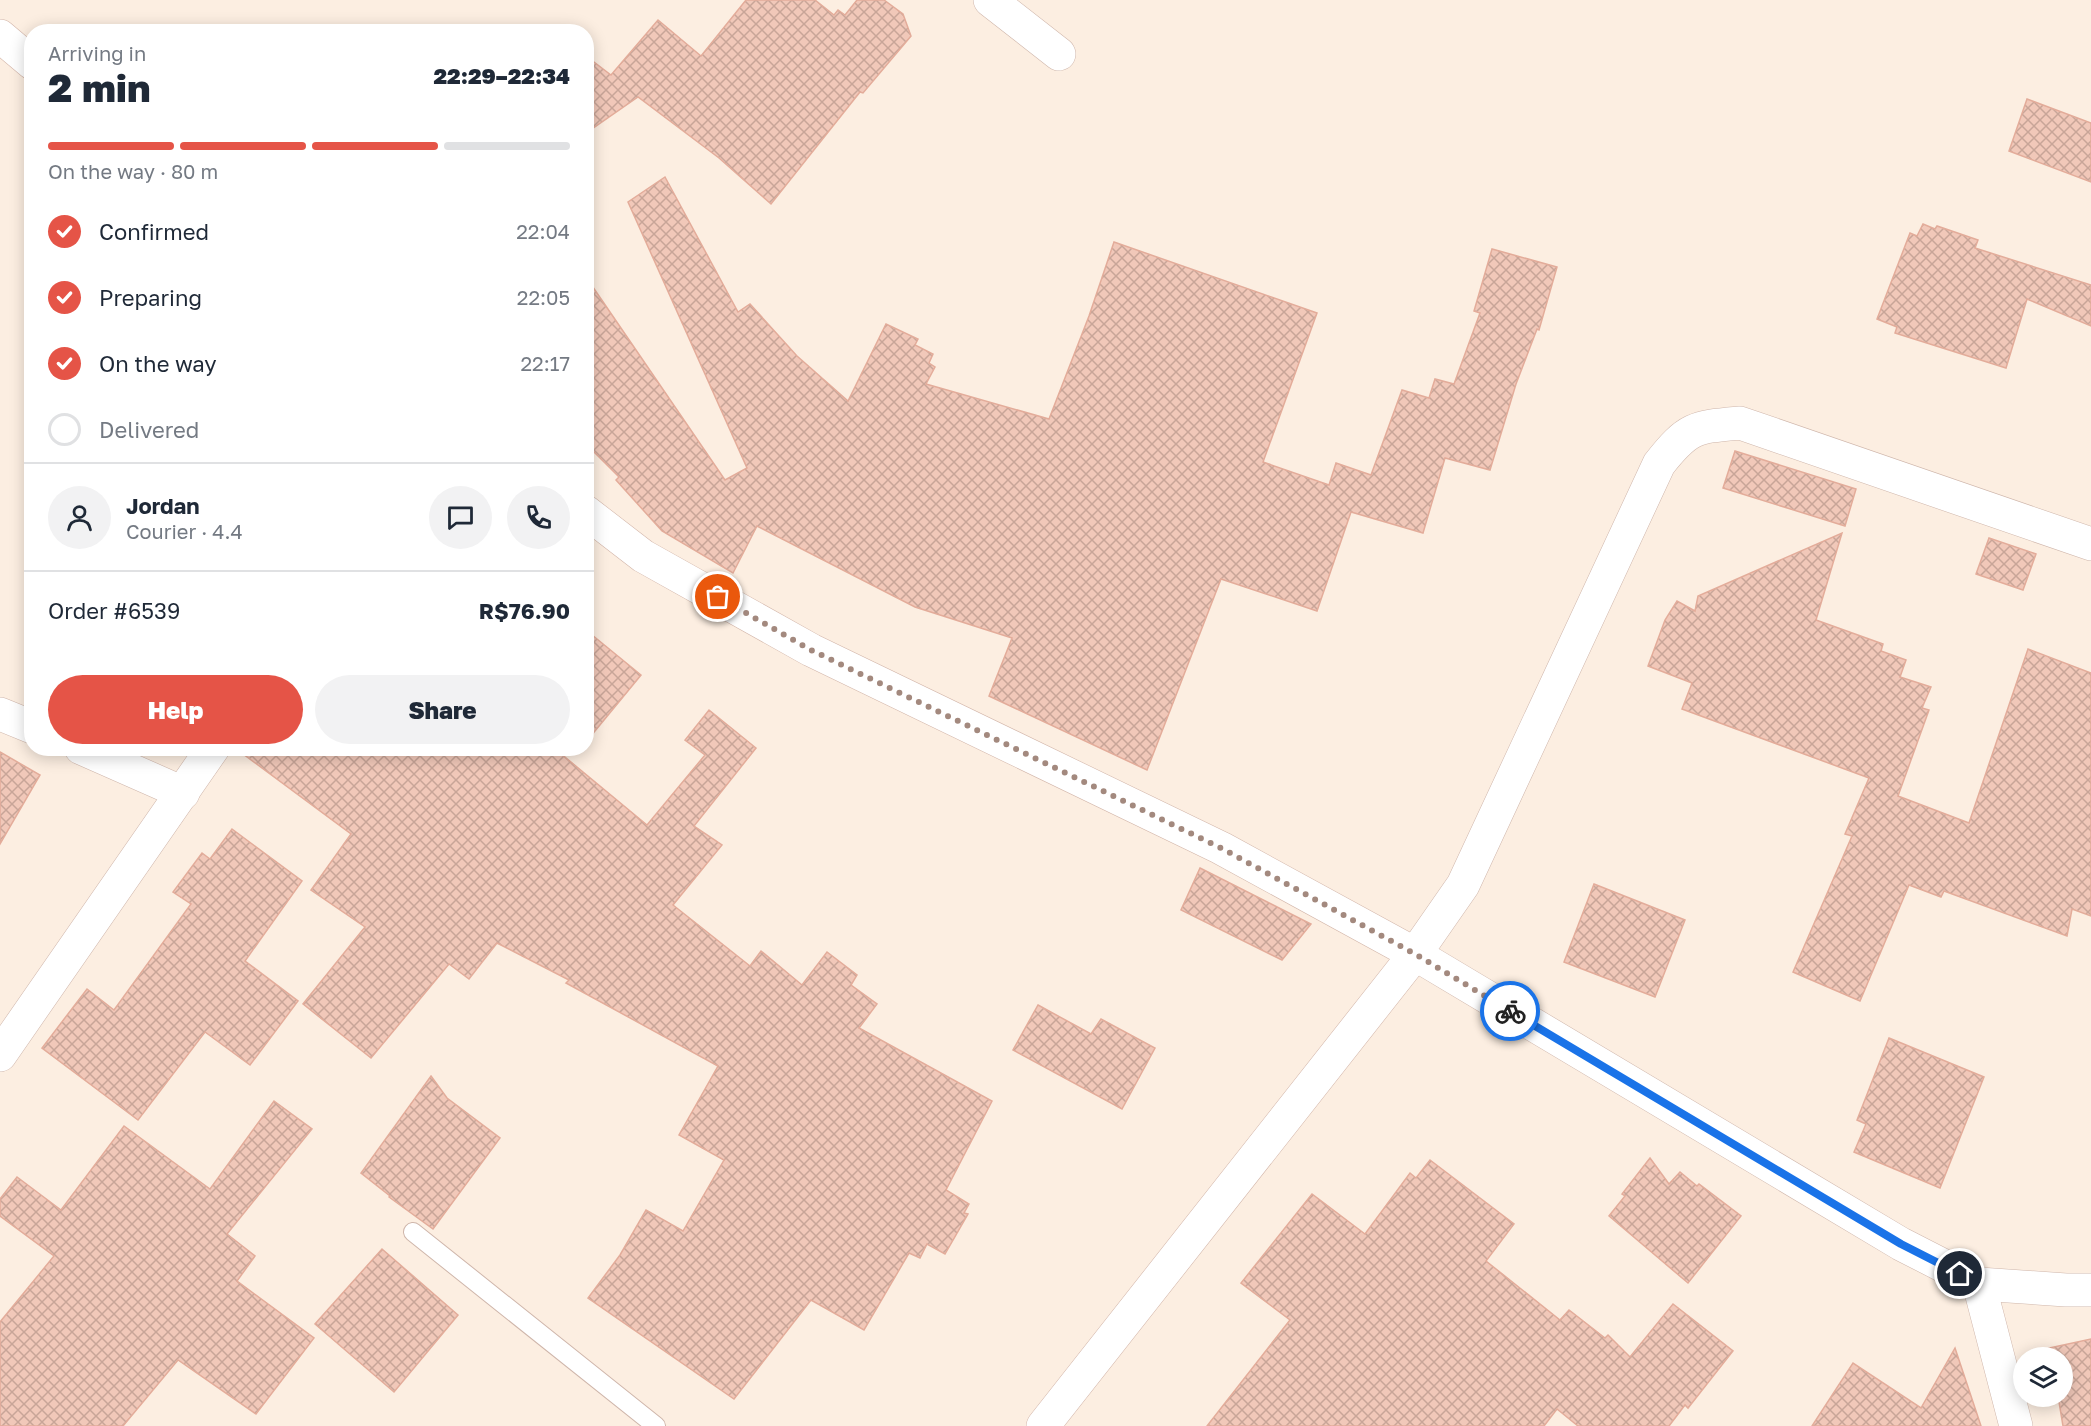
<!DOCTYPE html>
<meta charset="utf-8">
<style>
:root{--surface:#fff;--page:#f2f2f3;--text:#1f2937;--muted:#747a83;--line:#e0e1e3;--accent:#e55447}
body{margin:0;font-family:"Golos Text",sans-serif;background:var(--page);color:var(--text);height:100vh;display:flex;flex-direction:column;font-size:22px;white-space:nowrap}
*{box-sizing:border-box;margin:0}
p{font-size:20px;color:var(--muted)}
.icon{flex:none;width:33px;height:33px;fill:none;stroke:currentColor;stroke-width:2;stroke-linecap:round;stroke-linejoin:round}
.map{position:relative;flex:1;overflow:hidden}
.drawer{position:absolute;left:24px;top:24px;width:570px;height:732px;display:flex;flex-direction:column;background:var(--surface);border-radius:24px;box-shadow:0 3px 15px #0003}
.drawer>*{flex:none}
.fabs{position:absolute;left:2013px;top:1347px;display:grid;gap:12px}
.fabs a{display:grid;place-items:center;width:60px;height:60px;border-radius:50%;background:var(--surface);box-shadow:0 3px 15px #0003;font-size:30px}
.pin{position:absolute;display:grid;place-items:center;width:51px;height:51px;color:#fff;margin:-26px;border:3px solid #fff;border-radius:50%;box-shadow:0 2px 6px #0007}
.courier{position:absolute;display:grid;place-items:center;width:60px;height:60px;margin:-30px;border:4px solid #1a73e8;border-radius:50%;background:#fff;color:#222;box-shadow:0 2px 8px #0007}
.head em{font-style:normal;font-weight:800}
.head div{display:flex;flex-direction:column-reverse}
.head{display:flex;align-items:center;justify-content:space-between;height:102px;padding:0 24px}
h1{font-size:39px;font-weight:800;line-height:45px}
.bar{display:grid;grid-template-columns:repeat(4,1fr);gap:9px 6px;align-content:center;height:72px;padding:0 24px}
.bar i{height:8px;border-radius:4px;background:var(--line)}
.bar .active{background:var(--accent)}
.bar p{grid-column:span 4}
.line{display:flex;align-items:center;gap:15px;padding:0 24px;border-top:2px solid var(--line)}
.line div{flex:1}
.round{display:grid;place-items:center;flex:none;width:63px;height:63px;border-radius:32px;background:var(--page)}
ol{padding:0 24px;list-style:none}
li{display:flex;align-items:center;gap:18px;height:66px}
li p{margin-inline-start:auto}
li .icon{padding:6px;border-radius:50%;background:var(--accent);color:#fff;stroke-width:4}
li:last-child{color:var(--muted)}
li i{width:33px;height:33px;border:3px solid var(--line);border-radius:50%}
.action{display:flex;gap:12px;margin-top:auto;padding:12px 24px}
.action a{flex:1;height:69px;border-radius:36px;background:var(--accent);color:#fff;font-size:24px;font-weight:800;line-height:69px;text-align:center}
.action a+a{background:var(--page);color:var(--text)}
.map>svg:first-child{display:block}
.building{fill:url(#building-cross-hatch);stroke:#e3ac9a;stroke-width:1.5}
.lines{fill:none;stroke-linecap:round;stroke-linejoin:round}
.lane-casing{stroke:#cfb6ab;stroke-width:20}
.street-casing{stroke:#cfb6ab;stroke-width:34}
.secondary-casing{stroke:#d2b5a9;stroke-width:34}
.lane{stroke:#fff;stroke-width:18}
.street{stroke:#fff;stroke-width:33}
.secondary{stroke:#fff;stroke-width:33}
.done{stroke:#a3897e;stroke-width:6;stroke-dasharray:0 10.8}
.route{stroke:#1a73e8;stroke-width:8}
</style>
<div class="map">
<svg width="2091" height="1426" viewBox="0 0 2091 1426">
<defs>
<pattern id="building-cross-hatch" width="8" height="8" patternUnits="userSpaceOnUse" patternTransform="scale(1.5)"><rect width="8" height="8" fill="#f1c8b9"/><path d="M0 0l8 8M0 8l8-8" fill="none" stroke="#c8a598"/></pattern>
</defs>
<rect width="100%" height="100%" fill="#fceee1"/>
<g class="building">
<polygon points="746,0 815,0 834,15 838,10 845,15 857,0 884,0 903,14 911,36 863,93 860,92 771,204 719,158 638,97 586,133 586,56 611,75 658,20 701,56"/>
<polygon points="2027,99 2091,123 2091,182 2009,151"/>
<polygon points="665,177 738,312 750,304 797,356 848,401 886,324 918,339 915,345 933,354 929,363 935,367 926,384 1049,419 1089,316 1114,242 1317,313 1263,462 1329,485 1336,463 1371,475 1402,390 1429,398 1435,379 1454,384 1480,313 1474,311 1492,249 1557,267 1539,330 1537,329 1516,384 1490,470 1445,458 1423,533 1351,512 1317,611 1221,579 1147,770 989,696 1012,638 915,607 757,526 733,573 662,531 616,480 619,477 586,444 586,277 725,480 747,468 628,202"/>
<polygon points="1923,224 1935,229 1937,226 1978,240 1975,248 2091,285 2091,326 2027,299 2006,368 1895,333 1897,327 1877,319 1910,233 1917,236"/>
<polygon points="1735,451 1856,489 1845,526 1723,488"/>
<polygon points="1842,533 1816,620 1883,644 1881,651 1906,660 1900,677 1931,687 1922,708 1929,710 1898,796 1969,823 2028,649 2091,673 2091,916 2072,909 2067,936 1944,891 1941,897 1909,885 1860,1001 1793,972 1852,836 1845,834 1869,778 1682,709 1692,683 1648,666 1665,620 1677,601 1695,611 1698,596"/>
<polygon points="1989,538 2036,554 2023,590 1976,574"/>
<polygon points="586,630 641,675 586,742"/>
<polygon points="709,710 756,748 694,826 722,845 673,905 750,966 761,951 802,985 827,952 857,975 851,985 877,1004 859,1028 992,1101 946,1190 969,1204 964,1213 968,1214 945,1254 927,1244 920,1258 909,1253 864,1330 811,1300 734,1399 588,1298 620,1255 646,1210 683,1231 724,1160 679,1135 718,1066 566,983 569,980 497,943 469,979 449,964 371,1058 303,1004 365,927 311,890 351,834 235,748 554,748 647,825 705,755 685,740"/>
<polygon points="0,752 40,775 0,844"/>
<polygon points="232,829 302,881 245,961 298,1001 250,1065 205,1032 138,1120 42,1048 87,989 114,1010 191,904 173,892 202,853 210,859"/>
<polygon points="1200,868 1311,924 1282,960 1181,910"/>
<polygon points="1594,884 1685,920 1655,997 1564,962"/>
<polygon points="1038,1005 1091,1034 1101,1019 1155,1048 1122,1109 1013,1050"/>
<polygon points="1889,1038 1984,1077 1940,1188 1854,1152 1866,1124 1857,1120"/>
<polygon points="431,1076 447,1098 500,1138 433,1229 389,1197 390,1196 361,1173"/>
<polygon points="274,1101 312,1129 227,1234 255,1256 237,1281 314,1338 256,1414 178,1360 123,1426 0,1426 0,1322 54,1256 0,1216 0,1199 17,1177 61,1210 124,1126 210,1189"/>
<polygon points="1650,1158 1669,1184 1680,1172 1697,1186 1699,1184 1741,1216 1688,1283 1609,1216 1625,1196 1622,1194"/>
<polygon points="1430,1160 1514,1224 1486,1261 1560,1320 1569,1310 1605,1338 1608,1335 1630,1357 1673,1304 1733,1351 1688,1408 1685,1405 1669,1426 1578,1426 1557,1409 1544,1426 1207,1426 1290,1320 1241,1283 1312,1194 1365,1234 1410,1173 1416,1178"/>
<polygon points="382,1249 458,1315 394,1392 315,1324"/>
<polygon points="2091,1339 2091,1426 2063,1426 2058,1396 2062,1396 2062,1358 2051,1358 2049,1348"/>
<polygon points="1955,1348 1981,1426 1812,1426 1853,1363 1921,1408"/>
</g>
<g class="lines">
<defs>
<polyline id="lane" points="413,1232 656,1426"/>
<g id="street">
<polyline points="990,0 1059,54"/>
<path d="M2091 544 1740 423C1695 427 1688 427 1659 464L1463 885 1415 954 1901 1244 1979 1284 2066 1290H2091"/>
<polyline points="0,714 32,727"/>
<polyline points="81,748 183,793"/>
<polyline points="0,1055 213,748"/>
<polyline points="1979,1284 2016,1426"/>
</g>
<g id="secondary">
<polyline points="0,36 32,63"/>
<polyline points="586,512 643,556 811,650 1221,848 1415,954 1043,1426"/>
</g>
</defs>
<use href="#lane" class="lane-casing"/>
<use href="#street" class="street-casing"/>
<use href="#secondary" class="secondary-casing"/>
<use href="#lane" class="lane"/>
<use href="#street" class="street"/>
<use href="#secondary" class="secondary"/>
</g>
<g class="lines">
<polyline class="done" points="718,597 811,650 1221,848 1415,954 1510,1011"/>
<polyline class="route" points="1510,1011 1901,1244 1960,1274"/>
</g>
</svg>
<div class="fabs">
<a><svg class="icon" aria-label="layers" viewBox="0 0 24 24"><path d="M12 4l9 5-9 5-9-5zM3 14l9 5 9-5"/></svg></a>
</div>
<div class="pin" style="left:718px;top:597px;background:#ea580c"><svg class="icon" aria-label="bag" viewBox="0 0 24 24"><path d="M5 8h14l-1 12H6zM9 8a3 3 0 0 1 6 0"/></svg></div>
<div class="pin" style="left:1960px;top:1274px;background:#1f2937"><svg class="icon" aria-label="home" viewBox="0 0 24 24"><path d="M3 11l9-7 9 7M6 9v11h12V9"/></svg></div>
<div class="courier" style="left:1510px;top:1011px"><svg class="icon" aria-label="bike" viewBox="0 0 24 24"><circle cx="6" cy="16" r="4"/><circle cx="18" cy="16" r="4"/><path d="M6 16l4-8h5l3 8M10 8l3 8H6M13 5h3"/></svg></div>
<section class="drawer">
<div class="head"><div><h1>2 min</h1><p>Arriving in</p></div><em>22:29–22:34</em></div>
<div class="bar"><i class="active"></i><i class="active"></i><i class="active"></i><i></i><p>On the way · 80 m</p></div>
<ol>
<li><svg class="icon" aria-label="check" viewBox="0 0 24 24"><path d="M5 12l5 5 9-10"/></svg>Confirmed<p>22:04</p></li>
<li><svg class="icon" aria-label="check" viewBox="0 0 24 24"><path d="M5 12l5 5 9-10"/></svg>Preparing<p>22:05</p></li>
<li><svg class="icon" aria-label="check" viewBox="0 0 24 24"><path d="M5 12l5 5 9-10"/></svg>On the way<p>22:17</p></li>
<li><i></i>Delivered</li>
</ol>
<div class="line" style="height:108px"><a class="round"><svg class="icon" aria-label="person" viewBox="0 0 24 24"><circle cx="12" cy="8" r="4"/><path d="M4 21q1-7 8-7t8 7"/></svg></a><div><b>Jordan</b><p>Courier · 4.4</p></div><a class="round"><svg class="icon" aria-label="chat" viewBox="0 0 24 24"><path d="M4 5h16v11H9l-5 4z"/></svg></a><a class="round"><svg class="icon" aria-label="phone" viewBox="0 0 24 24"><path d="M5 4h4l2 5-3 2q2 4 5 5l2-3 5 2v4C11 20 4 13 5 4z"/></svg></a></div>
<div class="line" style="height:78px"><div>Order #6539</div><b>R$76.90</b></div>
<div class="action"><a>Help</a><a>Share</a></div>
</section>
</div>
